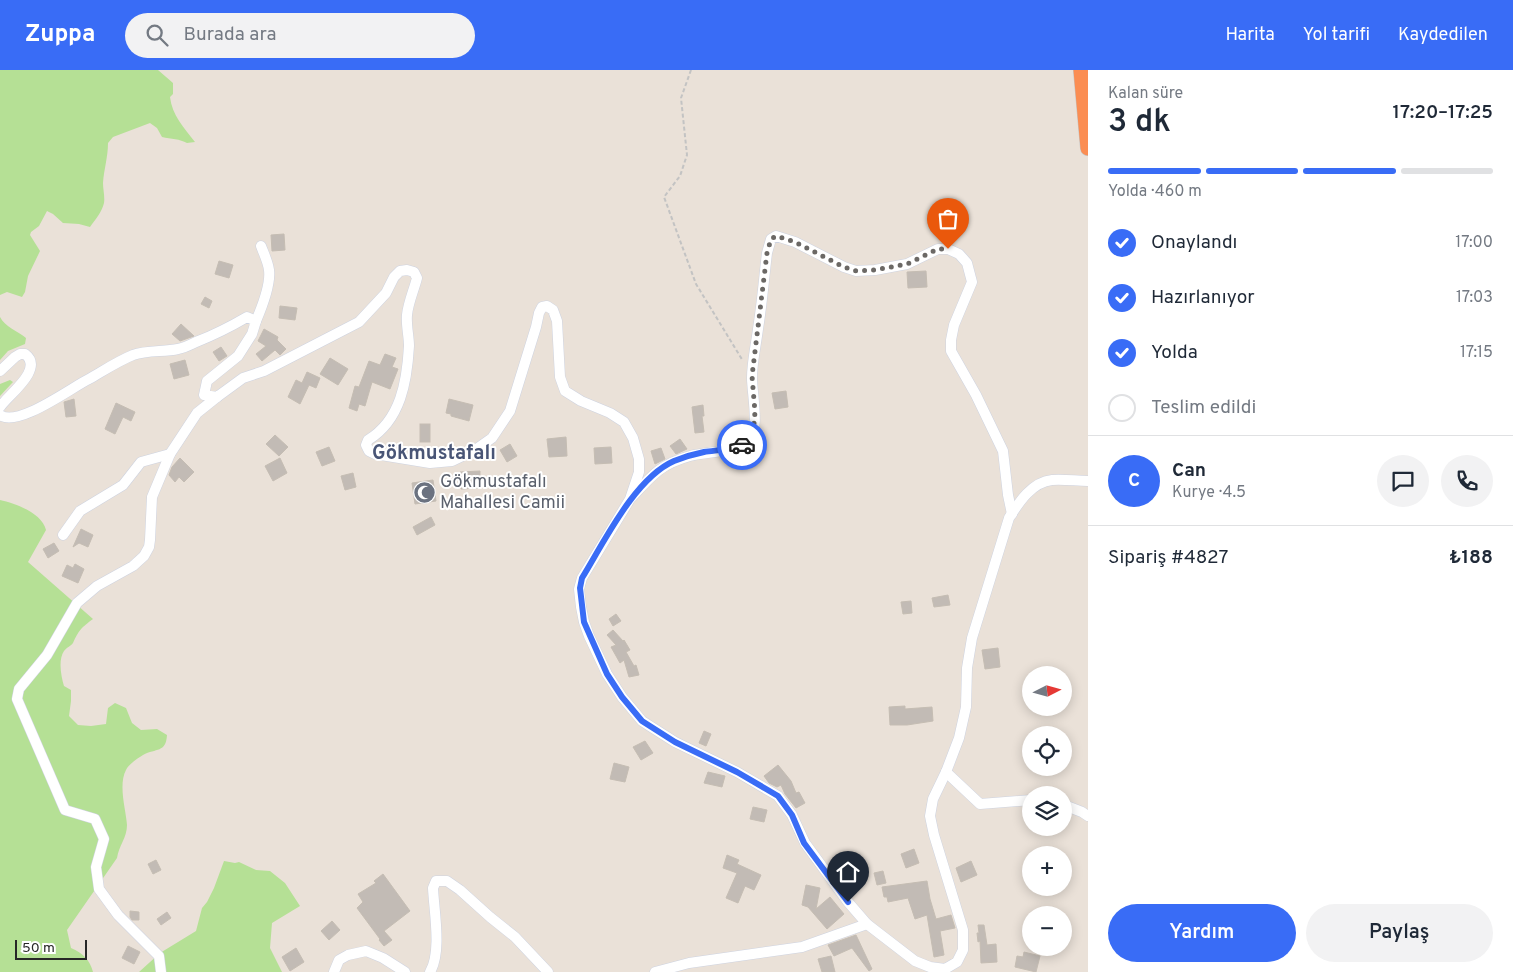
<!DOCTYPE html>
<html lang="tr">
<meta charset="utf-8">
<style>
:root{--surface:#fff;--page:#f2f2f3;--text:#1f2937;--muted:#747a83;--line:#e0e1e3;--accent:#396cf6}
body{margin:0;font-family:Overpass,sans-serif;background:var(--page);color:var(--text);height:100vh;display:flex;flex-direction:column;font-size:19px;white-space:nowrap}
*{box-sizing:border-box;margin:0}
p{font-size:16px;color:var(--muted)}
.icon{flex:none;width:28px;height:28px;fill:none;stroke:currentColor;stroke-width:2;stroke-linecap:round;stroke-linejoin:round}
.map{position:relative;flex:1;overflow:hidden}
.side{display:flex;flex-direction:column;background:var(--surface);width:425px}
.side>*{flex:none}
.needle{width:32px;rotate:84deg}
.fabs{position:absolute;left:1022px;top:596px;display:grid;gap:10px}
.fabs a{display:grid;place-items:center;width:50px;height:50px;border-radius:50%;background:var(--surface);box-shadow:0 2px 12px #0003;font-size:25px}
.scale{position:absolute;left:15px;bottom:12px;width:72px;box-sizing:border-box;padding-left:5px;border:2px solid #272727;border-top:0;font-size:14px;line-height:18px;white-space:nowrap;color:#272727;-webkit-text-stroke:4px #fff;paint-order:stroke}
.pin{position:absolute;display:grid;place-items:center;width:42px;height:42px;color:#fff;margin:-51px -21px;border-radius:50% 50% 50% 0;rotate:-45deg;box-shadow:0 0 5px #0007}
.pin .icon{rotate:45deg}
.courier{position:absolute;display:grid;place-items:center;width:50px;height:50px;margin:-25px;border:4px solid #396cf6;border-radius:50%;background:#fff;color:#222;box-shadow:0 1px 6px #0007}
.headline em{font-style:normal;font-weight:600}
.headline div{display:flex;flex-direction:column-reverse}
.headline{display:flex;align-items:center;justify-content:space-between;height:85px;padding:0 20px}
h1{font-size:32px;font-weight:600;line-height:38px}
.bar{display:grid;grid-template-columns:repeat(4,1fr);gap:8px 5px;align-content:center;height:60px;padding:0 20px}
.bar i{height:6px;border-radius:4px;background:var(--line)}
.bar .active{background:var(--accent)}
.bar p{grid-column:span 4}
.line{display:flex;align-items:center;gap:12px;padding:0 20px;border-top:1px solid var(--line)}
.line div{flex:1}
.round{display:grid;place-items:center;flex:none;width:52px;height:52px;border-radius:26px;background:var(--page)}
ol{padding:0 20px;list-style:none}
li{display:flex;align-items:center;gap:15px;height:55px}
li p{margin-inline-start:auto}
li .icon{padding:5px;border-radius:50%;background:var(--accent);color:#fff;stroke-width:4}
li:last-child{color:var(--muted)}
li i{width:28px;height:28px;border:2px solid var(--line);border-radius:50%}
.cta{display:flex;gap:10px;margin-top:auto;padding:10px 20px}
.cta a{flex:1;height:58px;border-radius:30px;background:var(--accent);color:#fff;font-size:20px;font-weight:600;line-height:58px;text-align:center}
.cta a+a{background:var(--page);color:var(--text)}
header{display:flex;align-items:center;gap:30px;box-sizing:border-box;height:70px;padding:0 25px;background:var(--accent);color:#fff}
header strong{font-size:24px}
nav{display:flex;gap:28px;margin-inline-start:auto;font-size:18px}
.search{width:350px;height:45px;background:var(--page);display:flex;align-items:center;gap:12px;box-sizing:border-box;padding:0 18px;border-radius:28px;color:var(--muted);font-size:19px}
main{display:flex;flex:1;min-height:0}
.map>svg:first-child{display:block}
.green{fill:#b5e095}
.building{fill:#c2bbb5;stroke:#c5bdb3}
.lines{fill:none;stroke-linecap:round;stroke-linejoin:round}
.minor-casing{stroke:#ced3e0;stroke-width:11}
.highway-casing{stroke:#c3c3c3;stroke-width:16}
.path{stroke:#c3c3c3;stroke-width:2;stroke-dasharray:4 2.5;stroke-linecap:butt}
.minor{stroke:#fff;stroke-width:10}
.highway{stroke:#fb8d52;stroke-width:15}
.done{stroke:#6b6865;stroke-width:5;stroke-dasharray:0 9}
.route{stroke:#396cf6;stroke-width:6}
.labels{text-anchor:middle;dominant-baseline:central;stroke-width:4;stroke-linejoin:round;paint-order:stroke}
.worship-label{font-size:18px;fill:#5b616d;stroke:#fff;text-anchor:start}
.quarter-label{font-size:20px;font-weight:bold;fill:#495576;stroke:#fff}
</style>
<header>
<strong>Zuppa</strong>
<div class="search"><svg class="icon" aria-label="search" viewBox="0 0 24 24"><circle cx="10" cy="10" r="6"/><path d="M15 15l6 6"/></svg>Burada ara</div>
<nav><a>Harita</a><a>Yol tarifi</a><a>Kaydedilen</a></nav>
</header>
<main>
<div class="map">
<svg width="1088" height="902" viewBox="0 0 1088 902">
<rect width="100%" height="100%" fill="#eae1d8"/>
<g class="green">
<path d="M0 0H158L173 13V24L170 27C172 45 184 58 195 72L187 73C180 69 171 69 162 67L157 58 150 53 113 67 108 73C108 87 104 99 103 113 103 119 105 127 104 133 102 142 95 150 90 157L79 154 63 153 53 144 47 141 39 156 31 162 30 165 40 181 28 206 25 222 22 227 7 222 0 225Z"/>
<path d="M0 247C5 257 18 261 26 268L25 274 8 281 0 290Z"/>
<polygon points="10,310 13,312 0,326 0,314"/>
<path d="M0 430C15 433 42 443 46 460L28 492 93 549C81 558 79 560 73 573 71 576 67 577 64 581 58 590 61 606 64 616L71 620V631L69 646 78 655 91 656 106 654 108 638 115 633 126 638 132 653 141 660 157 659 167 665C166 683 156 678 143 685 138 688 128 695 126 700 118 715 126 740 127 755 127 768 119 775 117 788L67 860 71 878C83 883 90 890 93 902H0Z"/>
<polygon points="224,791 235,793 239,792 256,800 270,801 285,813 300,836 272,853 270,878 282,902 139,902 160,883 196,861 202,838 207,832 214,818"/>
</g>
<g class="building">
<polygon points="284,164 285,180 272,181 271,165"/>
<polygon points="219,191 233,195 229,208 215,204"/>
<polygon points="926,201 927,217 908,218 907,202"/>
<polygon points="205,227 212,231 209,238 201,234"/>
<polygon points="280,236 297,238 295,250 279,248"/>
<polygon points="181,254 194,266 180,271 172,264"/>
<polygon points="264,259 278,267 277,270 286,279 280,285 275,280 262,291 256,284 266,276 258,271"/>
<polygon points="221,277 227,286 219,291 213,282"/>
<polygon points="385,284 396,288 392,297 398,299 390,319 372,312 365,336 359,334 357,341 349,338 355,316 359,317 369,291 380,295"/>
<polygon points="330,288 348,299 338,315 320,304"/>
<polygon points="185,290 189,305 174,309 170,294"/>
<polygon points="307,302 320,308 316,318 309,315 300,334 288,327 296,310 302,313"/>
<polygon points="786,321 788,337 775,339 772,323"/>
<polygon points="74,329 76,346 66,347 64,332"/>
<polygon points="449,329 473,335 469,351 451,346 451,344 446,343"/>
<polygon points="116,333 135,342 131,351 123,347 115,364 105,359"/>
<polygon points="703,335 704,346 702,346 704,362 695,363 692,337"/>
<rect x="420" y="354" width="10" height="18"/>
<polygon points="275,365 288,377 279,386 266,374"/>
<polygon points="566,367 567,386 549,387 547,369"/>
<polygon points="680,369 687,379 676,384 670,376"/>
<polygon points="510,374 517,386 507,392 500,380"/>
<polygon points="329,377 335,391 322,396 316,382"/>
<polygon points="611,377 612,393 595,394 594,378"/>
<polygon points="661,378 665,389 655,394 651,381"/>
<polygon points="180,388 194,402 184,412 179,407 175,412 169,405 172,397"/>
<polygon points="280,388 287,403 273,411 265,396"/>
<polygon points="480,401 480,418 461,419 460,402"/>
<polygon points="353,403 356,417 345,420 341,406"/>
<polygon points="433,410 436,431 415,434 412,413"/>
<polygon points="431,447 435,455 417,465 413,457"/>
<polygon points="81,459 93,465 88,477 79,473 73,477"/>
<polygon points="54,473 59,481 48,488 43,479"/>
<polygon points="75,494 84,499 78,513 62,506 67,495 73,498"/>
<polygon points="948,525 950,535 934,537 932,528"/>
<polygon points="911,531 912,543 903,544 901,532"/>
<polygon points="616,544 621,551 613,556 609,549"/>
<polygon points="613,560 623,571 624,570 630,580 626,582 634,596 636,595 639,605 629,607 624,590 620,593 611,577 616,575 607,565"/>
<polygon points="998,578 1000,597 985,599 982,580"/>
<polygon points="905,636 905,639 932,637 933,651 907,655 890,655 889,637"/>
<polygon points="704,661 711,664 706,676 699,673"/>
<polygon points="645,671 653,683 641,690 633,677"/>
<polygon points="614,693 629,697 625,712 610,709"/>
<polygon points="778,695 791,711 796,723 799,722 805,733 796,738 785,724 781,715 777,717 769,713 764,706"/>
<polygon points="708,702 725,706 722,717 704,713"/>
<polygon points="753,737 767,740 764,752 750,749"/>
<polygon points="914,779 919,793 906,798 901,784"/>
<polygon points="727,785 739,790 737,794 761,805 754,820 745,816 738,833 726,828 737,803 723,798"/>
<polygon points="156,790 161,800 153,804 148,794"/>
<polygon points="971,791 977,805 961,812 956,798"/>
<polygon points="883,801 886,813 877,815 874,803"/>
<polygon points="383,804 410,841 384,861 392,870 384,876 379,870 380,869 357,838 363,832 358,824 376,813 374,811"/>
<polygon points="927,811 930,829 936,849 951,845 955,858 940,861 944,885 934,887 927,845 915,849 908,828 888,832 887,827 884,827 882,817"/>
<polygon points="806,815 820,818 816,839 830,827 844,844 827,859 808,837 802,835"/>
<polygon points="130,841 139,842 139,850 132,850 130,847"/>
<polygon points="167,842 171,848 161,855 157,849"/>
<polygon points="332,851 340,860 329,870 321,861"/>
<polygon points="978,855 984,855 987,875 996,874 997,892 981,893 980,871 978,872 977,863 979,863"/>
<polygon points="856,865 872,899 869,901 852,878 834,886 828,875"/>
<polygon points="128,876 140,882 134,894 122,888"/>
<polygon points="296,878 304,892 290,901 282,887"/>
<polygon points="1024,882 1040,886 1036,902 1015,897 1017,886 1023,887"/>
<polygon points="831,886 835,902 822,902 818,889"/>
</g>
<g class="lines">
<defs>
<g id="minor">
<path d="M256 251C262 237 271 215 269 200 268 192 264 184 261 176"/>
<path d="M0 301 15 287 20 284H25C45 299 8 325 0 337"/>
<path d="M0 345C18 358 72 317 89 309 103 301 118 291 133 285 147 280 164 282 178 279 184 278 190 275 196 272 214 265 230 257 247 247L256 251 252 264 238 286 207 311 204 325 217 327 243 308 264 301 359 252 386 223 394 207 400 201 407 200 414 202 417 208C414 220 408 233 407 245 406 255 409 266 409 276 407 311 401 350 368 370L366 375 369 381 375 384 430 393 452 391 475 380 492 368 510 341 536 257 539 243 542 237 547 236 553 240 557 251 560 307 565 321 581 331 610 343 624 352 633 368 639 389V402L630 429 582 508 579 519 581 537 584 552 589 566 607 604 622 627 642 651 675 672 737 702 778 726 792 745 805 773 848 832 867 854 915 891 930 897 945 899 957 892 963 880V860L934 765 930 746 933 729 946 702 959 668 966 637 967 598 972 568 1009 448C1019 432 1032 412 1052 410 1064 409 1076 411 1088 411"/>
<path d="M632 427C652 405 661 394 690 386 706 381 738 383 749 371 760 361 752 323 752 308 752 292 756 275 758 259 762 234 764 208 767 183L771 169 776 166 795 172 844 197 856 201 875 200 907 194 938 179H948L959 184 967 193 972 212 954 255 951 270V281L976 325 1003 381 1008 425 1012 444"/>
<polyline points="63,465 80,441 123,415 141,392 170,384"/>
<polyline points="946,702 980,734 1031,730"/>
<polyline points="1064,735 1082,742 1088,746"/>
<polyline points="161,902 159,886 118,845 99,819 96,797 104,769 95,749 65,740 17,629 19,619 47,585 77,533 97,516 133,496 144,486 149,477 150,470 152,427 170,384 197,343 217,327"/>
<polyline points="334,902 339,890 348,885 366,881 383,888 405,902"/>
<path d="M430 902C442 882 434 841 433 818L436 811H447L460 820 490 847 515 867 548 902"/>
<polyline points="655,902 689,893 802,877 867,854"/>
</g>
<polyline id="highway" points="1081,0 1088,78"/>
</defs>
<use href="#minor" class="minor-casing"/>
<use href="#highway" class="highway-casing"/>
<polyline class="path" points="691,0 681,28 687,85 680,106 664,127 696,214 743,291"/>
<use href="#minor" class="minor"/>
<use href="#highway" class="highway"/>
</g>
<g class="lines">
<polyline class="done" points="742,375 748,372 753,365 755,342 752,306 767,183 771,169 776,166 795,172 844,197 856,201 875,200 907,194 938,179 948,179"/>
<path class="route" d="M742 375C730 380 717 380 704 382 694 384 684 387 674 391 635 408 604 472 582 508L580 518 584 552 607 604 622 627 642 651 675 672 737 702 778 726 792 745 804 773 848 832"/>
</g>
<defs>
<symbol id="mosque-disc" viewBox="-11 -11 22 22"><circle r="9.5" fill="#6b7280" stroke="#fff"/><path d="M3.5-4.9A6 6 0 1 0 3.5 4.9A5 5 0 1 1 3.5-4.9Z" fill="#fff"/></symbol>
</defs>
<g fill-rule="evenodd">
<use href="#mosque-disc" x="412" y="410" width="25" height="25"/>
</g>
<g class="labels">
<g class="worship-label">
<text x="440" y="412">Gökmustafalı<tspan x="440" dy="21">Mahallesi Camii</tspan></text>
</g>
<g class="quarter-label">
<text x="434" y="384">Gökmustafalı</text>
</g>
</g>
</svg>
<div class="fabs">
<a><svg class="needle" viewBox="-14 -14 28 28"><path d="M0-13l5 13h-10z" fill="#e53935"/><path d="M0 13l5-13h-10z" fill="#747a83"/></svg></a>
<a><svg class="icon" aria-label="locate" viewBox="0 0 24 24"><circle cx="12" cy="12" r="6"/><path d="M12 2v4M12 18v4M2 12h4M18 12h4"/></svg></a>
<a><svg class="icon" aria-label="layers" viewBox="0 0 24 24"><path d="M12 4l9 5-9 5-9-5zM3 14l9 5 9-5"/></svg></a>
<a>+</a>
<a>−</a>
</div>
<div class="scale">50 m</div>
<div class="pin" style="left:948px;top:179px;background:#ea580c"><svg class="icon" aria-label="bag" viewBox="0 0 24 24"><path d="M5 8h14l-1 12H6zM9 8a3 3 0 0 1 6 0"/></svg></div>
<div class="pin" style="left:848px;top:832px;background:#1f2937"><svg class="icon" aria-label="home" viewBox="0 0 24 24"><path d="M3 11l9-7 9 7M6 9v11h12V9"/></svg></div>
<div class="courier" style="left:742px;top:375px"><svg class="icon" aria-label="car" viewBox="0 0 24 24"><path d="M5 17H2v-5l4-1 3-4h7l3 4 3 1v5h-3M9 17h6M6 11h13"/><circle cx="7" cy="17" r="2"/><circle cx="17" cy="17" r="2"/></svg></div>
</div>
<section class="side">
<div class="headline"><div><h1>3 dk</h1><p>Kalan süre</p></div><em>17:20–17:25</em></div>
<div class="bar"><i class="active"></i><i class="active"></i><i class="active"></i><i></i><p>Yolda · 460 m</p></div>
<ol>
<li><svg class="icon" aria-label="check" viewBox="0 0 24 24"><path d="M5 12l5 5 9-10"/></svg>Onaylandı<p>17:00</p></li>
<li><svg class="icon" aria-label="check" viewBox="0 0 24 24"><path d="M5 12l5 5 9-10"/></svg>Hazırlanıyor<p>17:03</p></li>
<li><svg class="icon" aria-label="check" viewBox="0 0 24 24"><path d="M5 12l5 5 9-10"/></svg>Yolda<p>17:15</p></li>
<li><i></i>Teslim edildi</li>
</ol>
<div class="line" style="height:90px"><b class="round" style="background:var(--accent);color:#fff">C</b><div><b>Can</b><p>Kurye · 4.5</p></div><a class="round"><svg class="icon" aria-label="chat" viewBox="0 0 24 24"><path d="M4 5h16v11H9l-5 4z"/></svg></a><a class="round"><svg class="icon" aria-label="phone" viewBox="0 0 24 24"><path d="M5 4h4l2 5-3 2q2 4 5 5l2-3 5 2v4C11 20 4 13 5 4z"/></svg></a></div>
<div class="line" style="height:65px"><div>Sipariş #4827</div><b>₺188</b></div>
<div class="cta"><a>Yardım</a><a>Paylaş</a></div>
</section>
</main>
